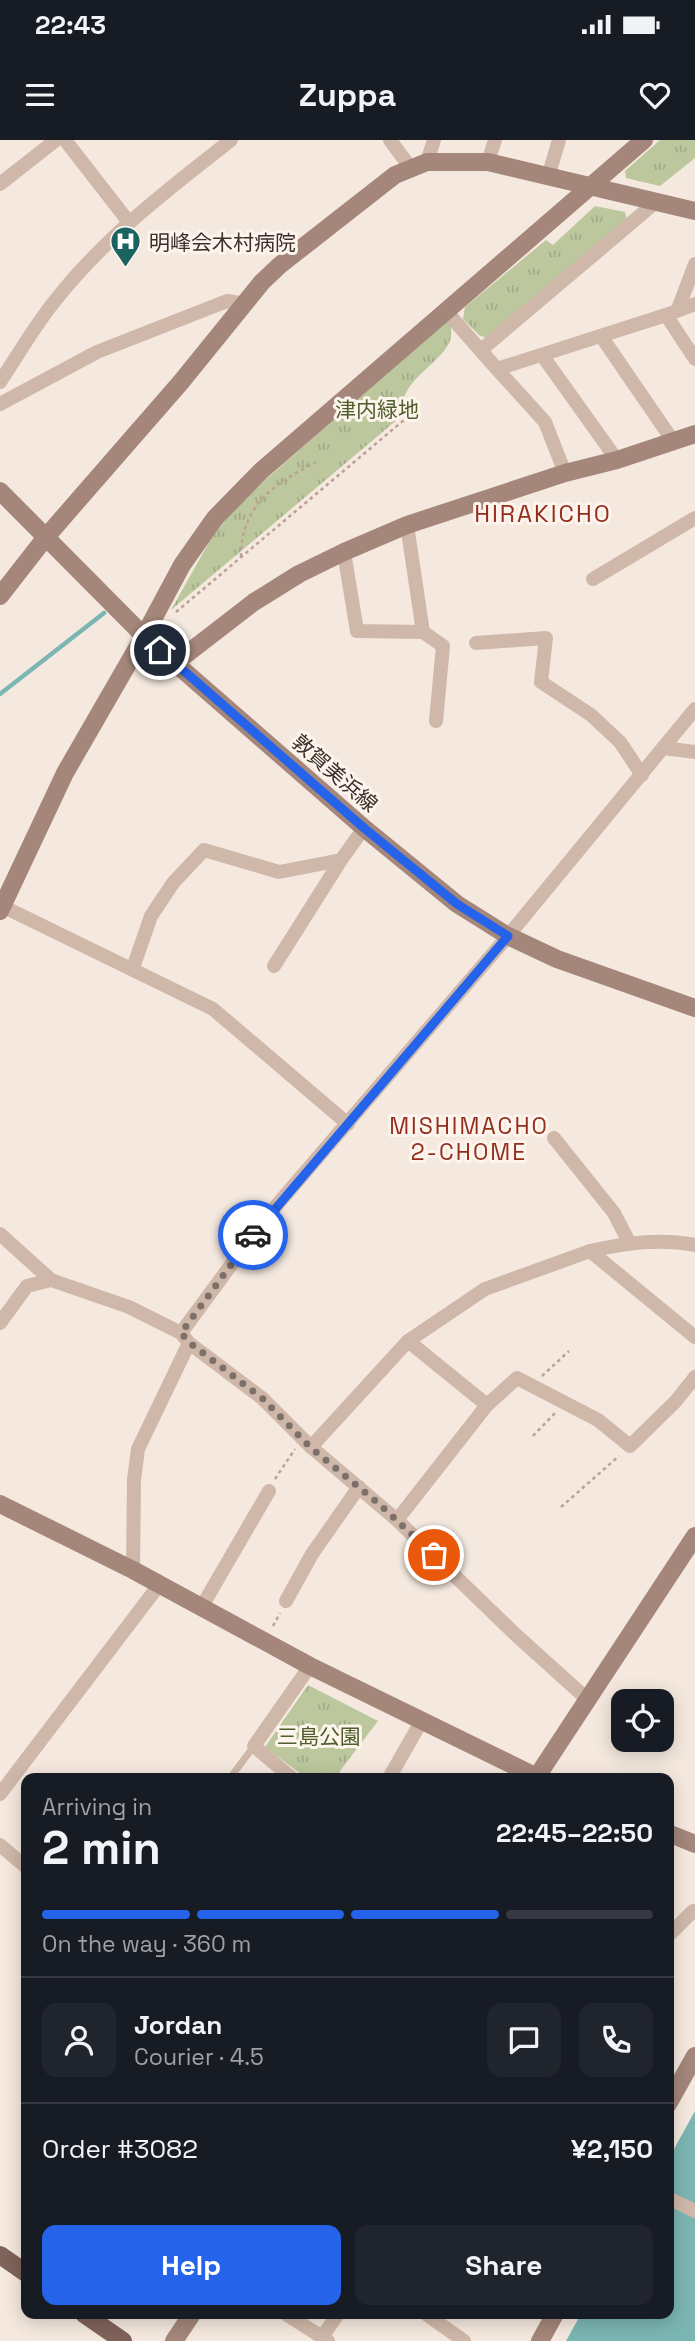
<!DOCTYPE html>
<meta charset="utf-8">
<style>
:root{--surface:#171b24;--page:#20242c;--text:#f1f3f6;--muted:#9ea1a6;--line:#363941;--accent:#2563eb}
body{margin:0;font-family:"Space Grotesk","Noto Sans JP",sans-serif;background:var(--page);color:var(--text);height:100vh;display:flex;flex-direction:column;font-size:26px;white-space:nowrap}
*{box-sizing:border-box;margin:0}
p{font-size:23px;color:var(--muted)}
.icon{flex:none;width:38px;height:38px;fill:none;stroke:currentColor;stroke-width:2;stroke-linecap:round;stroke-linejoin:round}
.map{position:relative;flex:1;overflow:hidden}
.drawer{position:absolute;left:21px;top:1633px;width:653px;height:546px;display:flex;flex-direction:column;background:var(--surface);border-radius:14px;box-shadow:0 4px 18px #0003}
.drawer>*{flex:none}
.buttons{position:absolute;left:611px;top:1549px;display:grid;gap:14px}
.buttons a{display:grid;place-items:center;width:63px;height:63px;border-radius:14px;background:var(--surface);box-shadow:0 4px 18px #0003;font-size:35px}
.pin{position:absolute;display:grid;place-items:center;width:60px;height:60px;color:#fff;margin:-30px;border:4px solid #fff;border-radius:50%;box-shadow:0 2px 7px #0007}
.courier{position:absolute;display:grid;place-items:center;width:70px;height:70px;margin:-35px;border:5px solid #2563eb;border-radius:50%;background:#fff;color:#222;box-shadow:0 2px 9px #0007}
.headline em{font-style:normal;font-weight:600}
.headline div{display:flex;flex-direction:column-reverse}
.headline{display:flex;align-items:center;justify-content:space-between;height:119px;padding:0 21px}
h1{font-size:46px;font-weight:600;line-height:52px}
.bar{display:grid;grid-template-columns:repeat(4,1fr);gap:10px 7px;align-content:center;height:84px;padding:0 21px}
.bar i{height:9px;border-radius:5px;background:var(--line)}
.bar .current{background:var(--accent)}
.bar p{grid-column:span 4}
.line{display:flex;align-items:center;gap:18px;padding:0 21px;border-top:2px solid var(--line)}
.line div{flex:1}
.round{display:grid;place-items:center;flex:none;width:74px;height:74px;border-radius:14px;background:var(--page)}
.primary-button{display:flex;gap:14px;margin-top:auto;padding:14px 21px}
.primary-button a{flex:1;height:80px;border-radius:14px;background:var(--accent);color:#fff;font-size:28px;font-weight:600;line-height:80px;text-align:center}
.primary-button a+a{background:var(--page);color:var(--text)}
.status{display:flex;justify-content:space-between;align-items:center;height:49px;padding:0 35px;background:var(--surface);direction:ltr}
.status svg{height:19px;fill:currentColor}
header{display:flex;justify-content:space-between;align-items:center;height:91px;padding:0 21px;background:var(--surface);font-size:32px;font-weight:600}
.map>svg:first-child{display:block}
.park{fill:url(#park-tufts)}
.water{fill:#7bb6b3}
.lines{fill:none;stroke-linecap:round;stroke-linejoin:round}
.stream{stroke:#7bb6b3;stroke-width:4.5}
.path{stroke:#bca193;stroke-width:2.5;stroke-dasharray:3.5 3.5;stroke-linecap:butt}
.lane{stroke:#cfb8a9;stroke-width:7}
.street{stroke:#cfb8a9;stroke-width:14}
.secondary{stroke:#a4867a;stroke-width:18}
.primary{stroke:#7f635a;stroke-width:18}
.done{stroke:#7d6f69;stroke-width:7;stroke-dasharray:0 12.6}
.route{stroke:#2563eb;stroke-width:9}
.labels{text-anchor:middle;dominant-baseline:central;stroke-width:6;stroke-linejoin:round;paint-order:stroke}
.poi-label{font-size:21px;fill:#3c2e2a;stroke:#fcf4ed;text-anchor:start}
.park-label{font-size:21px;fill:#4f5d2b;stroke:#fcf4ed}
.street-label{font-size:21px;fill:#3c2e2a;stroke:#fcf4ed}
.neighbourhood-label{font-size:23px;letter-spacing:2px;fill:#942d1a;stroke:#fcf4ed}
.quarter-label{font-size:24px;letter-spacing:2px;fill:#942d1a;stroke:#fcf4ed}
</style>
<div class="status"><b>22:43</b><svg viewBox="0 0 49 12"><path d="M0 12V9h3v3zM5 12V6h3v6zM10 12V3h3v9zM15 12V0h3v12zM26 1h20v11H26zM47 4h2v5h-2z"/></svg></div>
<header><svg class="icon" aria-label="menu" viewBox="0 0 24 24"><path d="M4 6h16M4 12h16M4 18h16"/></svg>Zuppa<svg class="icon" aria-label="heart" viewBox="0 0 24 24"><path d="M12 20l-8-8c-3-5 5-10 8-4 3-6 11-1 8 4z"/></svg></header>
<div class="map">
<svg width="695" height="2201" viewBox="0 0 695 2201">
<defs>
<pattern id="park-tufts" width="24" height="20" patternUnits="userSpaceOnUse" patternTransform="scale(1.75)"><rect width="24" height="20" fill="#bcc79d"/><path d="M3 7l-1-3M5 7V3M7 7l1-3M15 17l-1-3M17 17v-4M19 17l1-3" fill="none" stroke="#a2ab87"/></pattern>
</defs>
<rect width="100%" height="100%" fill="#f5e9df"/>
<g class="park">
<polygon points="660,0 695,0 695,18 660,46 626,38 625,31"/>
<polygon points="595,66 625,72 627,79 490,198 480,196 463,179 465,167 546,100 553,105"/>
<path d="M446 181 451 186C451 192 452 197 449 203 438 226 395 244 404 274L171 470 212 397 231 373 263 342Z"/>
<polygon points="308,1545 378,1581 340,1631 338,1638 306,1638 265,1607"/>
</g>
<polygon class="water" points="695,1971 695,2201 566,2201 581,2174 668,2174 669,2018"/>
<g class="lines">
<polyline class="stream" points="0,554 104,473"/>
<g class="path">
<path d="M241 417C241 365 274 344 316 322"/>
<polyline points="176,472 404,280"/>
<polyline points="542,1236 569,1211"/>
<polyline points="533,1296 555,1273"/>
<polyline points="275,1339 295,1309"/>
<polyline points="561,1367 619,1316"/>
<polyline points="273,1486 280,1473"/>
</g>
<polyline class="lane" points="230,1638 254,1606"/>
<g class="street">
<polyline points="65,0 128,81"/>
<polyline points="390,0 410,27"/>
<polyline points="427,22 434,0"/>
<polyline points="488,22 495,0"/>
<polyline points="548,37 559,0"/>
<polyline points="0,44 56,0"/>
<polyline points="678,169 695,124"/>
<polyline points="445,170 497,229"/>
<polyline points="666,175 695,219"/>
<polyline points="601,196 673,301"/>
<polyline points="481,210 656,62"/>
<polyline points="542,215 617,320"/>
<path d="M0 242C18 215 34 187 54 162 104 98 167 50 231 0"/>
<polyline points="0,264 97,212 222,163 228,161 244,164"/>
<polyline points="565,333 545,282 497,229 666,175 695,164"/>
<polyline points="344,412 357,491 423,492 407,385"/>
<polyline points="593,439 695,378"/>
<polyline points="423,492 443,506 436,581"/>
<polyline points="476,503 546,498 541,542 591,575 620,602 642,635"/>
<polyline points="664,608 695,612"/>
<polyline points="2,766 213,869 348,984"/>
<polyline points="274,826 341,720"/>
<polyline points="133,828 151,776 173,743 204,710 279,732 341,720 364,688"/>
<polyline points="554,998 614,1073 629,1102"/>
<polyline points="0,1094 51,1140"/>
<path d="M590 1111C626 1103 659 1098 695 1105"/>
<polyline points="0,1183 27,1146 51,1140 129,1167 181,1193 189,1203 262,1258 311,1307 397,1380 516,1495 587,1559"/>
<polyline points="181,1193 264,1080 508,796 695,569"/>
<polyline points="487,1265 517,1238 598,1280 630,1306 675,1262 695,1237"/>
<polyline points="311,1307 408,1201 485,1149 590,1111 695,1197"/>
<polyline points="397,1380 487,1265 408,1201"/>
<polyline points="133,1430 134,1340 138,1309 189,1203"/>
<polyline points="286,1461 312,1414 359,1347"/>
<polyline points="201,1468 269,1351"/>
<polyline points="292,1638 254,1606 310,1526"/>
<polyline points="389,1638 421,1582"/>
<polyline points="0,1654 159,1445"/>
<polyline points="0,1705 26,1727"/>
<polyline points="668,1796 693,1771"/>
<polyline points="668,2058 695,2071"/>
<polyline points="286,2174 328,2201"/>
<polyline points="426,2174 464,2201"/>
<polyline points="322,2197 338,2174"/>
</g>
<g class="secondary">
<polyline points="0,351 144,496 364,688 457,764 508,796 557,819 695,868"/>
<polyline points="0,456 46,397 181,242 262,142 280,125 395,35 427,22 488,22 695,71"/>
<polyline points="175,523 254,462 299,434 344,412 407,385 565,333 617,320 695,294"/>
<polyline points="0,771 65,633 144,496 182,425 215,378 261,331 644,0"/>
<polyline points="0,1364 133,1430 310,1526 539,1638"/>
<polyline points="536,1638 695,1396"/>
<polyline points="668,1693 695,1704"/>
<polyline points="668,1964 695,1916"/>
<polyline points="174,2201 192,2174"/>
<polyline points="540,2201 555,2174"/>
</g>
<g class="primary">
<polyline points="0,2115 26,2133"/>
<polyline points="84,2174 123,2201"/>
</g>
</g>
<g class="lines">
<polyline class="done" points="253,1095 181,1193 190,1203 262,1258 310,1307 378,1363 434,1415"/>
<polyline class="route" points="160,510 364,688 457,764 508,796 253,1095"/>
</g>
<defs>
<symbol id="hospital-pin" viewBox="-11 -11 22 30"><path d="M0 17L-7.5 6A9.5 9.5 0 1 1 7.5 6Z" fill="#1a6361" stroke="#fcf4ed"/><path d="M-5-5h3v3.5h4V-5h3V5h-3V1.5h-4V5h-3Z" fill="#fff"/></symbol>
</defs>
<g fill-rule="evenodd">
<use href="#hospital-pin" x="108" y="84" width="35" height="47"/>
</g>
<g class="labels">
<g class="poi-label">
<text x="149" y="102">明峰会木村病院</text>
</g>
<g class="park-label">
<text x="377" y="269">津内緑地</text>
<text x="319" y="1596">三島公園</text>
</g>
<g class="street-label">
<text transform="translate(335 633) rotate(41)">敦賀美浜線</text>
</g>
<g class="neighbourhood-label">
<text x="469" y="986">MISHIMACHO<tspan x="469" dy="26">2-CHOME</tspan></text>
</g>
<g class="quarter-label">
<text x="543" y="373">HIRAKICHO</text>
</g>
</g>
</svg>
<div class="buttons">
<a><svg class="icon" aria-label="locate" viewBox="0 0 24 24"><circle cx="12" cy="12" r="6"/><path d="M12 2v4M12 18v4M2 12h4M18 12h4"/></svg></a>
</div>
<div class="pin" style="left:434px;top:1415px;background:#ea580c"><svg class="icon" aria-label="bag" viewBox="0 0 24 24"><path d="M5 8h14l-1 12H6zM9 8a3 3 0 0 1 6 0"/></svg></div>
<div class="pin" style="left:160px;top:510px;background:#1f2937"><svg class="icon" aria-label="home" viewBox="0 0 24 24"><path d="M3 11l9-7 9 7M6 9v11h12V9"/></svg></div>
<div class="courier" style="left:253px;top:1095px"><svg class="icon" aria-label="car" viewBox="0 0 24 24"><path d="M5 17H2v-5l4-1 3-4h7l3 4 3 1v5h-3M9 17h6M6 11h13"/><circle cx="7" cy="17" r="2"/><circle cx="17" cy="17" r="2"/></svg></div>
<section class="drawer">
<div class="headline"><div><h1>2 min</h1><p>Arriving in</p></div><em>22:45–22:50</em></div>
<div class="bar"><i class="current"></i><i class="current"></i><i class="current"></i><i></i><p>On the way · 360 m</p></div>
<div class="line" style="height:126px"><a class="round"><svg class="icon" aria-label="person" viewBox="0 0 24 24"><circle cx="12" cy="8" r="4"/><path d="M4 21q1-7 8-7t8 7"/></svg></a><div><b>Jordan</b><p>Courier · 4.5</p></div><a class="round"><svg class="icon" aria-label="chat" viewBox="0 0 24 24"><path d="M4 5h16v11H9l-5 4z"/></svg></a><a class="round"><svg class="icon" aria-label="phone" viewBox="0 0 24 24"><path d="M5 4h4l2 5-3 2q2 4 5 5l2-3 5 2v4C11 20 4 13 5 4z"/></svg></a></div>
<div class="line" style="height:91px"><div>Order #3082</div><b>¥2,150</b></div>
<div class="primary-button"><a>Help</a><a>Share</a></div>
</section>
</div>
